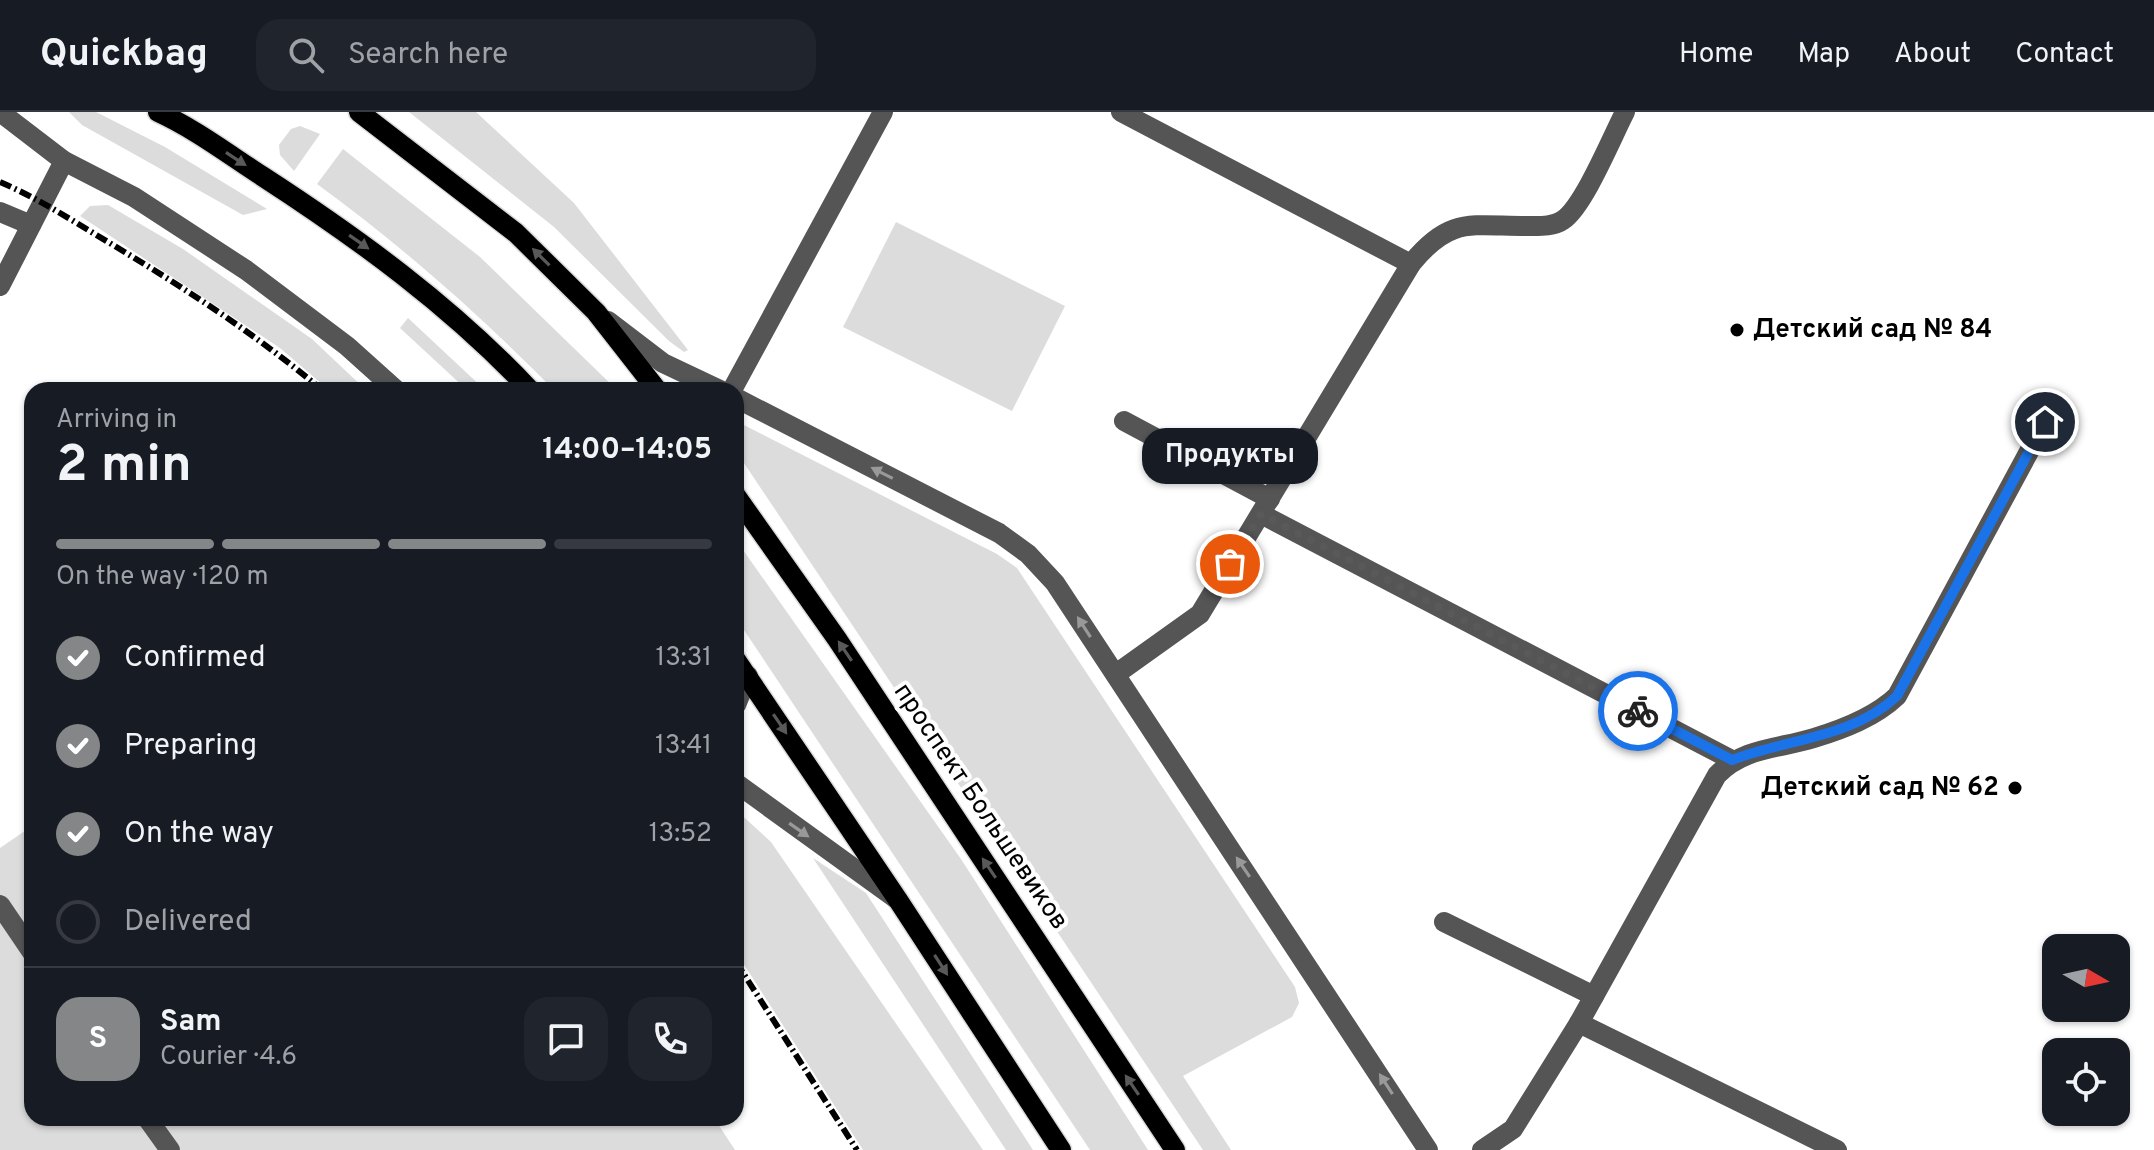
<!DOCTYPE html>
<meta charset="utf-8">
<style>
:root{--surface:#171b24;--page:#20242c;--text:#f1f3f6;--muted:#9ea1a6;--line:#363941;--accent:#858687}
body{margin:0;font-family:Overpass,sans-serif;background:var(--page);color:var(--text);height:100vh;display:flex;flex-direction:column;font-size:30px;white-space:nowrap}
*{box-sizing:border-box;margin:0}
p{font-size:26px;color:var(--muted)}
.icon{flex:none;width:44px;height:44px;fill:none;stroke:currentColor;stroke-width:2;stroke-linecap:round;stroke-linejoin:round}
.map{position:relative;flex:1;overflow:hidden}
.panel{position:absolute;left:24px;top:270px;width:720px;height:744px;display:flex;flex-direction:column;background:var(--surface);border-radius:24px;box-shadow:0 2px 6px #0004}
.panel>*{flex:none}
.needle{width:52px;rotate:99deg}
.tools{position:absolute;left:2042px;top:822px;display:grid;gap:16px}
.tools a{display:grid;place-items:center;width:88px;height:88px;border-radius:16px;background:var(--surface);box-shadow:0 2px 6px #0004;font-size:40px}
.pin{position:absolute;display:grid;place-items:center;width:68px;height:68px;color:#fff;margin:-34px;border:4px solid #fff;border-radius:50%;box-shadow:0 2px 8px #0007}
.courier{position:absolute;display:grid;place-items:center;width:80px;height:80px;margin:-40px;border:6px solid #1a73e8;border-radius:50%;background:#fff;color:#222;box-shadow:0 2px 10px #0007}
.bubble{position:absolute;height:56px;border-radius:24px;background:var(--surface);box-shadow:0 2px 6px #0004;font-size:26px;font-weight:700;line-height:56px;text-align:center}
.headline em{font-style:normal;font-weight:700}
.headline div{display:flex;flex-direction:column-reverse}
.headline{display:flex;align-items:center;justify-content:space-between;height:136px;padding:0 32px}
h1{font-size:52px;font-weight:700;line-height:60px}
.bar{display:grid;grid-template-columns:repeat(4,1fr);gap:12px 8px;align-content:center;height:96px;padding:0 32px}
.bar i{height:10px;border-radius:6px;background:var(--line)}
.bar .selected{background:var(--accent)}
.bar p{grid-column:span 4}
.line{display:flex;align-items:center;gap:20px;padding:0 32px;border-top:2px solid var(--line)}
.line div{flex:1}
.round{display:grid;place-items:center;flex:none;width:84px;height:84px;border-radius:24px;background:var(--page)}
ol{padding:0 32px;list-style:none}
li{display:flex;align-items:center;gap:24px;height:88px}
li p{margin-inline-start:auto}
li .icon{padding:8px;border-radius:50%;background:var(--accent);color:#fff;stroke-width:4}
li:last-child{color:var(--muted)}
li i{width:44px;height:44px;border:4px solid var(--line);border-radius:50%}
header{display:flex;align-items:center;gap:48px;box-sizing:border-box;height:112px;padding:0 40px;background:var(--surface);border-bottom:2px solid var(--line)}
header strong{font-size:38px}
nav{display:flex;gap:44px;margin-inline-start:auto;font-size:28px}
.search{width:560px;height:72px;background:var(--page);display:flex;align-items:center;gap:20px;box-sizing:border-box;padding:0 28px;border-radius:24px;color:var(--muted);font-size:30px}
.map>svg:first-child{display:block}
.green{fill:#dcdcdc}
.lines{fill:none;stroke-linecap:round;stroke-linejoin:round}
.major-casing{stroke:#dbdbdb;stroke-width:23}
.minor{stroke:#555;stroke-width:20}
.major{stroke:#000;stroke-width:20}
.rail{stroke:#000;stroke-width:6;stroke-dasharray:12 4 2 4;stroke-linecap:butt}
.oneway{fill:#595959}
.oneway2{fill:#999}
.done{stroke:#595959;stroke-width:8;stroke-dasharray:0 14.4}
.route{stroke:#1a73e8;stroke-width:10}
.poi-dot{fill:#000;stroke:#fff;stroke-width:3}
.labels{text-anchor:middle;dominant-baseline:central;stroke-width:8;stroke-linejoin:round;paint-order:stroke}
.poi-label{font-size:26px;font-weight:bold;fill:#000;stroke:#fff;text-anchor:start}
.street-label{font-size:26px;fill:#000;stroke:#fff}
</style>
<header>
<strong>Quickbag</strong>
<div class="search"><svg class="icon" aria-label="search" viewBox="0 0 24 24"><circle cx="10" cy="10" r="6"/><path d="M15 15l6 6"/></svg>Search here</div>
<nav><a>Home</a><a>Map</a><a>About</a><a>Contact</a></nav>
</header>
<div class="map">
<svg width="2154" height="1038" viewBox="0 0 2154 1038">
<rect width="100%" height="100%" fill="#fff"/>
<g class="green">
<polygon points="69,0 96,0 165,35 267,97 243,103 82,13"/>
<polygon points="409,0 476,0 574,91 688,238 684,240 669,229 554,115"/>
<polygon points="300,14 320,22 294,59 280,43 279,33 291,17"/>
<path d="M343 37 480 145 617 278H554C480 203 402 134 317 72Z"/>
<polygon points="108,93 183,137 312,227 366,278 329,278 280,236 80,104 90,94"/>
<polygon points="896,110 1065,194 1012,299 843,215"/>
<polygon points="408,206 485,278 467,278 400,216"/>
<polygon points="736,309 997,442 1017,456 1295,875 1299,891 1292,905 1183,964 1231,1038 1203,1038 736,339"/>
<polygon points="736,428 961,747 1148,1038 1090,1038 736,506"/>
<polygon points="736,698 771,730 983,1038 863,1038 736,840"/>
<polygon points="32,714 32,1006 714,1006 735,1038 0,1038 0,736"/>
<polygon points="813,746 866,781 1033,1038 1006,1038"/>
</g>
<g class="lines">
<defs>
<g id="major">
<path d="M158 0C195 17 228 42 262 64 359 127 451 194 530 278"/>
<polyline points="359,0 516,121 596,200 657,278"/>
<polyline points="736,384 837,527 1175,1038"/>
<polyline points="736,548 898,788 1061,1038"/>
</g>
</defs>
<use href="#major" class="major-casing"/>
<g class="minor">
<polyline points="0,0 64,49 134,85 246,158 347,234 396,278"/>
<polyline points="1121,0 1411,152"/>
<polyline points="0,100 31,113"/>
<polyline points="0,174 64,49"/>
<polyline points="608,209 663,251 720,278"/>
<polyline points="732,278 883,0"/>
<polyline points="736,286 999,421 1028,442 1055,471 1428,1038"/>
<polyline points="1124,309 1270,387"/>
<polyline points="1261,402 1732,648"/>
<path d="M1116 562 1200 502 1411 152C1450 104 1470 114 1527 114 1539 114 1553 115 1563 108 1584 94 1612 25 1625 0"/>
<polyline points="736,593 748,564"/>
<polyline points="736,671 895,786"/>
<polyline points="0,793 32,840"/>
<polyline points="1444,810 1594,884"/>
<polyline points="1579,911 1837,1038"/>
<polyline points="147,1006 170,1038"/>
<path d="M1482 1038 1513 1017 1579 911 1717 663C1744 635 1779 637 1814 626 1844 617 1875 605 1897 584L2045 310"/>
</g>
<use href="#major" class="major"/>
<g class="rail">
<path d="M0 70C40 87 76 111 113 133 186 177 257 223 322 278"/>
<polyline points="736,850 857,1038"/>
</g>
</g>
<defs><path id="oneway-solid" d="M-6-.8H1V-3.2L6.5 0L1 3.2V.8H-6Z" transform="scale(2)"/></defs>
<g class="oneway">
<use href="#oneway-solid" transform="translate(236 47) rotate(33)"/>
<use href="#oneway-solid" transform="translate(359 130) rotate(35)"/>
<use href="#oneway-solid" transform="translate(541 145) rotate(-135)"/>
<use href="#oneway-solid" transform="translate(845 539) rotate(-124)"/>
<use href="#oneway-solid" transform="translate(780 612) rotate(56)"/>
<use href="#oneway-solid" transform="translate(989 756) rotate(-124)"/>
<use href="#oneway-solid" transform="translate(941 853) rotate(57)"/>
<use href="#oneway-solid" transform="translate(1132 973) rotate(-124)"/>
</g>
<g class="oneway2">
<use href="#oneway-solid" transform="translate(882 361) rotate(-153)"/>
<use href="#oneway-solid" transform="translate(1084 515) rotate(-123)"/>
<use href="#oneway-solid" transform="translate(799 718) rotate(35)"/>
<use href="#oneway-solid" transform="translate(1243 755) rotate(-124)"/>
<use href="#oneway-solid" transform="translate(1386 972) rotate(-123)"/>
</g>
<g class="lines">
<polyline class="done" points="1230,452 1261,402 1638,599"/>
<path class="route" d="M1638 599 1732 648C1786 627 1853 626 1897 584L2045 310"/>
</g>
<g class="poi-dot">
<circle cx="1737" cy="218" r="8"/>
<circle cx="2015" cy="676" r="8"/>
</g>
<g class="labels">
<g class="poi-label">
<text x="1753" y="218">Детский сад № 84</text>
<text x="1999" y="676" text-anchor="end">Детский сад № 62</text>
</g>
<g class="street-label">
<text transform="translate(980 695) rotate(56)">проспект Большевиков</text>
</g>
</g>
</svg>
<div class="tools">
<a><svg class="needle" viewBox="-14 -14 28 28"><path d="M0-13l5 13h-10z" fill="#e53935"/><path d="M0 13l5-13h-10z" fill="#9ea1a6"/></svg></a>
<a><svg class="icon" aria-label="locate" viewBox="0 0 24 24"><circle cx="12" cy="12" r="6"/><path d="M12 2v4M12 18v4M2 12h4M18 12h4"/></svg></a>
</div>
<div class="pin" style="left:1230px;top:452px;background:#ea580c"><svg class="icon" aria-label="bag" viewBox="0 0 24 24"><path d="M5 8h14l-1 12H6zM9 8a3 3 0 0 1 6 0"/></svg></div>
<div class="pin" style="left:2045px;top:310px;background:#1f2937"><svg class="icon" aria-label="home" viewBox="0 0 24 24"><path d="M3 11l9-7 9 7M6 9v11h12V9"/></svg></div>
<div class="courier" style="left:1638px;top:599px"><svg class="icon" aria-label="bike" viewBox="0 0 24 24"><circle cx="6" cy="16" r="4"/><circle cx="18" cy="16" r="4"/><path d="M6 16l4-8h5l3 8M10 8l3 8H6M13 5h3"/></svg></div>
<div class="bubble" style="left:1142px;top:316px;width:176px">Продукты</div>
<section class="panel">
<div class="headline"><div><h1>2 min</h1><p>Arriving in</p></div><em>14:00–14:05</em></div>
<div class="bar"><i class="selected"></i><i class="selected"></i><i class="selected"></i><i></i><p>On the way · 120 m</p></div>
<ol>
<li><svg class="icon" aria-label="check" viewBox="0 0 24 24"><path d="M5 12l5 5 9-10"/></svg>Confirmed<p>13:31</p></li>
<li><svg class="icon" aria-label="check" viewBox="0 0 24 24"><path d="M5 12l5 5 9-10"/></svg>Preparing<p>13:41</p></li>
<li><svg class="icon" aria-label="check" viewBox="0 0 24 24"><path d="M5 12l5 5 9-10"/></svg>On the way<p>13:52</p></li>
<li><i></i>Delivered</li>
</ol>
<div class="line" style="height:144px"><b class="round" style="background:var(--accent);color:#fff">S</b><div><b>Sam</b><p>Courier · 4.6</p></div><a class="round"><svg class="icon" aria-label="chat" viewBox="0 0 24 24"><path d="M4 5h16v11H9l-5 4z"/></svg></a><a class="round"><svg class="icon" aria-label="phone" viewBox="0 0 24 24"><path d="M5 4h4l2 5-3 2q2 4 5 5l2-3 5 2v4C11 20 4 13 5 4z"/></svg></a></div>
</section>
</div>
